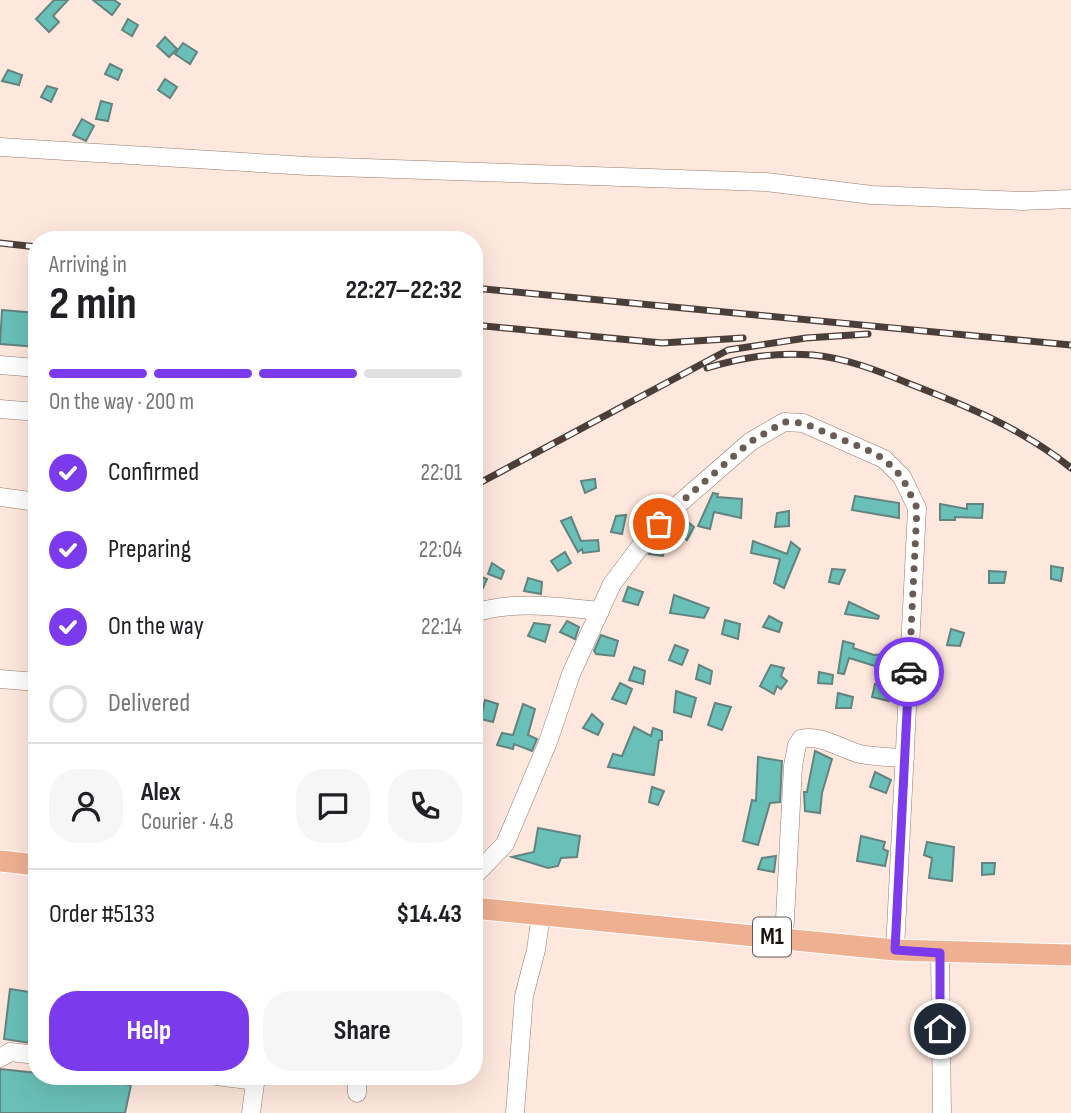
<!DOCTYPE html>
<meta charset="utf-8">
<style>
:root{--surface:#fff;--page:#f6f6f6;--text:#202124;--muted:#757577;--line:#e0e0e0;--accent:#7c3aed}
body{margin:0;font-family:"Sofia Sans Condensed",sans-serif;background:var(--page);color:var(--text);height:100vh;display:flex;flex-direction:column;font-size:26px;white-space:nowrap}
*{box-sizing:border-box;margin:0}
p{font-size:23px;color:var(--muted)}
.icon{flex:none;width:38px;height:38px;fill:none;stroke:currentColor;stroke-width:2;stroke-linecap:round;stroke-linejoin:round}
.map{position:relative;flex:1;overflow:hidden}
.sheet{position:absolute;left:28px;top:231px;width:455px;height:854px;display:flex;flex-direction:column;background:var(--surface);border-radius:28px;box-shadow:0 7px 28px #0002}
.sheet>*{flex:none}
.pin{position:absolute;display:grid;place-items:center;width:60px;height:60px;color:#fff;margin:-30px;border:4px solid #fff;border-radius:50%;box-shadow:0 2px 7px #0007}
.courier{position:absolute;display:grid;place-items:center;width:70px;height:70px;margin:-35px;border:5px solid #7c3aed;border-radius:50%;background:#fff;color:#222;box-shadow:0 2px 9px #0007}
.overview em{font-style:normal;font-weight:700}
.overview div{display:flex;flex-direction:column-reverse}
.overview{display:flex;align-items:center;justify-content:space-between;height:119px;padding:0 21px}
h1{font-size:46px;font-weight:700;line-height:52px}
.bar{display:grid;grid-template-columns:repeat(4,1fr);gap:10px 7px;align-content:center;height:84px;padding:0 21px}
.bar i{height:9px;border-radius:5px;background:var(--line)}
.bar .active{background:var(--accent)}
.bar p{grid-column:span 4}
.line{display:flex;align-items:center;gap:18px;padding:0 21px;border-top:2px solid var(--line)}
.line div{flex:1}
.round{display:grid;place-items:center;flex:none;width:74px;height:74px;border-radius:28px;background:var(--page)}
ol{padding:0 21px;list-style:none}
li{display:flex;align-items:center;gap:21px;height:77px}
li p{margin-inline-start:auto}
li .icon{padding:7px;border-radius:50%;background:var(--accent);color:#fff;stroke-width:4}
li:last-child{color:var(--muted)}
li i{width:38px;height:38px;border:4px solid var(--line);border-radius:50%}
.button{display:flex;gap:14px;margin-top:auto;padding:14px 21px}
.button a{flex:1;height:80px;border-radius:28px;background:var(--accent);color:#fff;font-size:28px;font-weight:700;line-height:80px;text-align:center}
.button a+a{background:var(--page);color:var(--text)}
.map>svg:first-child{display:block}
.building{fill:#69c0b8;stroke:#63837f;stroke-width:2}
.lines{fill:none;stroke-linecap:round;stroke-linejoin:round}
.minor-casing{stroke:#957b6f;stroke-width:19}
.major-casing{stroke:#fff;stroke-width:23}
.minor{stroke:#fff;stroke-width:18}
.major{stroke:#eeb091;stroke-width:21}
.rail-casing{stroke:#4b3e39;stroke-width:7}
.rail{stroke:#fff;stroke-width:4.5;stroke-dasharray:13;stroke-linecap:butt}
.done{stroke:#6a5b55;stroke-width:7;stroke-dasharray:0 12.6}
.route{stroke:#7c3aed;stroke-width:9}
.labels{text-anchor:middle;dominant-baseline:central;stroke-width:5;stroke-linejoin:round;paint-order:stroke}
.shield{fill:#fff;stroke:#5f5855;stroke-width:2}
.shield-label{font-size:23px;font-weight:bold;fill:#1a100c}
</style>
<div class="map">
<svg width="1071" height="1113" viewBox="0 0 1071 1113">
<rect width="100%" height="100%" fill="#fee7dc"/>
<g class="building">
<polygon points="54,0 68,0 53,16 59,22 49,32 36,19"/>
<polygon points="93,0 114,0 120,4 112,15"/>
<polygon points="128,19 138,25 132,36 122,30"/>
<polygon points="165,37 177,49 169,57 157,46"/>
<polygon points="183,43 197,52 190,64 175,54"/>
<polygon points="110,64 122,70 118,80 105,74"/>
<polygon points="8,70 22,75 19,85 2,81"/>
<polygon points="165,79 177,87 170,98 158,90"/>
<polygon points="47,86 57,89 51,102 41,97"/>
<polygon points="101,101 112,104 108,121 96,119"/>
<polygon points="82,119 94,126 86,141 73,135"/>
<polygon points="2,310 37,313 37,347 0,344"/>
<polygon points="595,479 596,488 585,493 581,481"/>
<polygon points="713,493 718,494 717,497 742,499 741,518 714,512 710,529 698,526"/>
<polygon points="855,496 899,503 899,518 852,510"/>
<polygon points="940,504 967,509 967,504 983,504 982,518 955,517 955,520 940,520"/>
<polygon points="789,511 789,526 775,527 777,513"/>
<polygon points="626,515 622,534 611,532 616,516"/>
<polygon points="571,517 581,541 598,540 599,551 583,553 582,549 578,552 561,521"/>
<polygon points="684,519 694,527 687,540 677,533"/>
<polygon points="660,540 666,544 663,556 649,554"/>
<polygon points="753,541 787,554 791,542 800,549 784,588 774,583 780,559 751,553"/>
<polygon points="565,552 571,563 558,571 551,561"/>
<polygon points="492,563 504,571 501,579 488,574"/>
<polygon points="1051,566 1063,568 1061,581 1051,579"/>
<polygon points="832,569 845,570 839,584 829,582"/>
<polygon points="989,571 1006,572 1004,583 989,583"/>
<polygon points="474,574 487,579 483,588 474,585"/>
<polygon points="528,578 542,582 541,594 524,591"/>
<polygon points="628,587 643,592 638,605 623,601"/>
<polygon points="674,595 709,608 704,618 670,613"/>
<polygon points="849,602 879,616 878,619 845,614"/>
<polygon points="769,616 782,623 779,632 763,627"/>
<polygon points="725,620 740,624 738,639 722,634"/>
<polygon points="567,621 579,627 575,639 560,632"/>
<polygon points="534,623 550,625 545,642 528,636"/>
<polygon points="951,629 964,633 960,646 947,645"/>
<polygon points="601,635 618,641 614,656 596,654 594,651"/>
<polygon points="843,641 854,644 853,648 874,655 894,653 898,669 886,668 882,686 893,689 889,701 872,697 875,684 877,684 875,666 849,658 844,674 838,673"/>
<polygon points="675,645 688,650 682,665 669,660"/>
<polygon points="699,665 712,671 710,684 696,679"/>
<polygon points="771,665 784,668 781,676 787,681 781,689 777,686 774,694 760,686"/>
<polygon points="634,667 645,671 643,684 629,680"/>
<polygon points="819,672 833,675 832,684 818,683"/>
<polygon points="620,683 632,689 626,704 612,699"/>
<polygon points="676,691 696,698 691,717 674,712"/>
<polygon points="838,693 853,697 851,708 836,708"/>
<polygon points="485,700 498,704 493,722 481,719"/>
<polygon points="715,703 731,707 722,730 708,725"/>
<polygon points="523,704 535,709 528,735 537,739 532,751 514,744 513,749 497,745 502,733 513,735"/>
<polygon points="592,714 603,724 598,735 583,728"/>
<polygon points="634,727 651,736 653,728 662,731 662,740 659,740 654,775 608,767 613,754 622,756"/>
<polygon points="815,751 832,759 822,793 820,813 805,811 804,792 807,792"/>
<polygon points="758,757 782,761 780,802 770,803 758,845 743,841 752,800 756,801"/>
<polygon points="875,772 891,780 886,793 870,787"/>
<polygon points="652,787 664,791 658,805 649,802"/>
<polygon points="538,828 580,836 577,857 561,858 558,866 548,868 512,857 534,852"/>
<polygon points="861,836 885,842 883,849 888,851 885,866 857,861"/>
<polygon points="927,842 954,847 952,881 929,878 932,858 924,855"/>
<polygon points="776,856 774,872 758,869 762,858"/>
<polygon points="982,863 995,863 994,874 982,875"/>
<polygon points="10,989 37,993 37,1044 4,1039"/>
<polygon points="0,1069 37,1073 37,1076 64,1076 131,1085 125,1113 0,1113"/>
</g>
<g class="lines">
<defs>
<g id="minor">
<polyline points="0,147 308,166 766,182 872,195 1022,201 1071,199"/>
<polyline points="0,365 37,368"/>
<polyline points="0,409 37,412"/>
<polyline points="0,497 37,502"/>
<path d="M474 613C514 600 559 607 600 611"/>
<polyline points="0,679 37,682"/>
<polyline points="474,876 505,844 548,742 571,674 612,584 646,539 672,510 750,442 784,422 803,423 884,459 902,477 917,508 895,950"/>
<path d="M784 938 793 766 797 745 801 739C820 734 842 749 860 754 874 757 890 757 905 758"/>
<polyline points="940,953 942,1113"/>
<polyline points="0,1058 10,1052 37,1055"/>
<polyline points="216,1076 256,1081"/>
<polyline points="357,1076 357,1093"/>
<polyline points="251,1113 256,1076"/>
<polyline points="515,1113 524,996 536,950 541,914"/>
</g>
<g id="major">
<polyline points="0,861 37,865"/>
<polyline points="474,908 895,950 1071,955"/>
</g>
</defs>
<use href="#minor" class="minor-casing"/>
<use href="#major" class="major-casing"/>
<use href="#minor" class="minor"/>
<use href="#major" class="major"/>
<defs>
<g id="rail">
<polyline points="0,243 37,247"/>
<polyline points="474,288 1071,345"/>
<polyline points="474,325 662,343 743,338"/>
<path d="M707 368C743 357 775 352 813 355 846 358 879 371 910 384 967 406 1023 429 1071 468"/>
<polyline points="474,486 728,350 806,338 868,334"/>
</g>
</defs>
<use href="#rail" class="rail-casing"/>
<use href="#rail" class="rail"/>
</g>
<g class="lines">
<polyline class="done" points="659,524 672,510 750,442 784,422 803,423 872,452 884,459 902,477 917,508 909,672"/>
<polyline class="route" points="909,672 895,950 940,953 940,1029"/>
</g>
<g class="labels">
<rect class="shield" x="753" y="917.5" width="38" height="39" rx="5"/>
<g class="shield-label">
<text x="772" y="937">M1</text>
</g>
</g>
</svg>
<div class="pin" style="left:659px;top:524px;background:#ea580c"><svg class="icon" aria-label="bag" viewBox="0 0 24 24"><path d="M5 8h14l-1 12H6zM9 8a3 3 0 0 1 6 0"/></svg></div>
<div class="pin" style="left:940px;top:1029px;background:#1f2937"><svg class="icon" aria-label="home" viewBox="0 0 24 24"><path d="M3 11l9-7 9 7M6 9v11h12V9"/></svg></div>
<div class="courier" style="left:909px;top:672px"><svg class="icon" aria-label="car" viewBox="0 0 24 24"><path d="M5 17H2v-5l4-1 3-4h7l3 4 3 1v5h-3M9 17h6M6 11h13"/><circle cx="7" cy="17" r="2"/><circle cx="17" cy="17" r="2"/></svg></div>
<section class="sheet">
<div class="overview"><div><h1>2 min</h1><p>Arriving in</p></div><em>22:27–22:32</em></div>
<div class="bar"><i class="active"></i><i class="active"></i><i class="active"></i><i></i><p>On the way · 200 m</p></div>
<ol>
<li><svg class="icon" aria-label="check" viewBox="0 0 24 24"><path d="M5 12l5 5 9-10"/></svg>Confirmed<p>22:01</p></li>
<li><svg class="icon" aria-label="check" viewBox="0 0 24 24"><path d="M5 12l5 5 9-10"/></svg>Preparing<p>22:04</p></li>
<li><svg class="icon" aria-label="check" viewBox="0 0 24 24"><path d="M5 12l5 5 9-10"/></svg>On the way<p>22:14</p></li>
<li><i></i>Delivered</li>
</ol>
<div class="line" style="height:126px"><a class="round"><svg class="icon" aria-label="person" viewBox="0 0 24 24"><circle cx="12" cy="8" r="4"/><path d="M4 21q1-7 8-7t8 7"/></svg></a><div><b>Alex</b><p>Courier · 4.8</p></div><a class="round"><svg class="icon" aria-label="chat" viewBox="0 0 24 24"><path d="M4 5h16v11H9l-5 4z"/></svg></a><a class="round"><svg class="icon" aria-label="phone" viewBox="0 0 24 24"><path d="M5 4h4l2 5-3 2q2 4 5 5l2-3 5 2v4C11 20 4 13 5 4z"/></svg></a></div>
<div class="line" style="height:91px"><div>Order #5133</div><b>$14.43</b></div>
<div class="button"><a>Help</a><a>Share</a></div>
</section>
</div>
